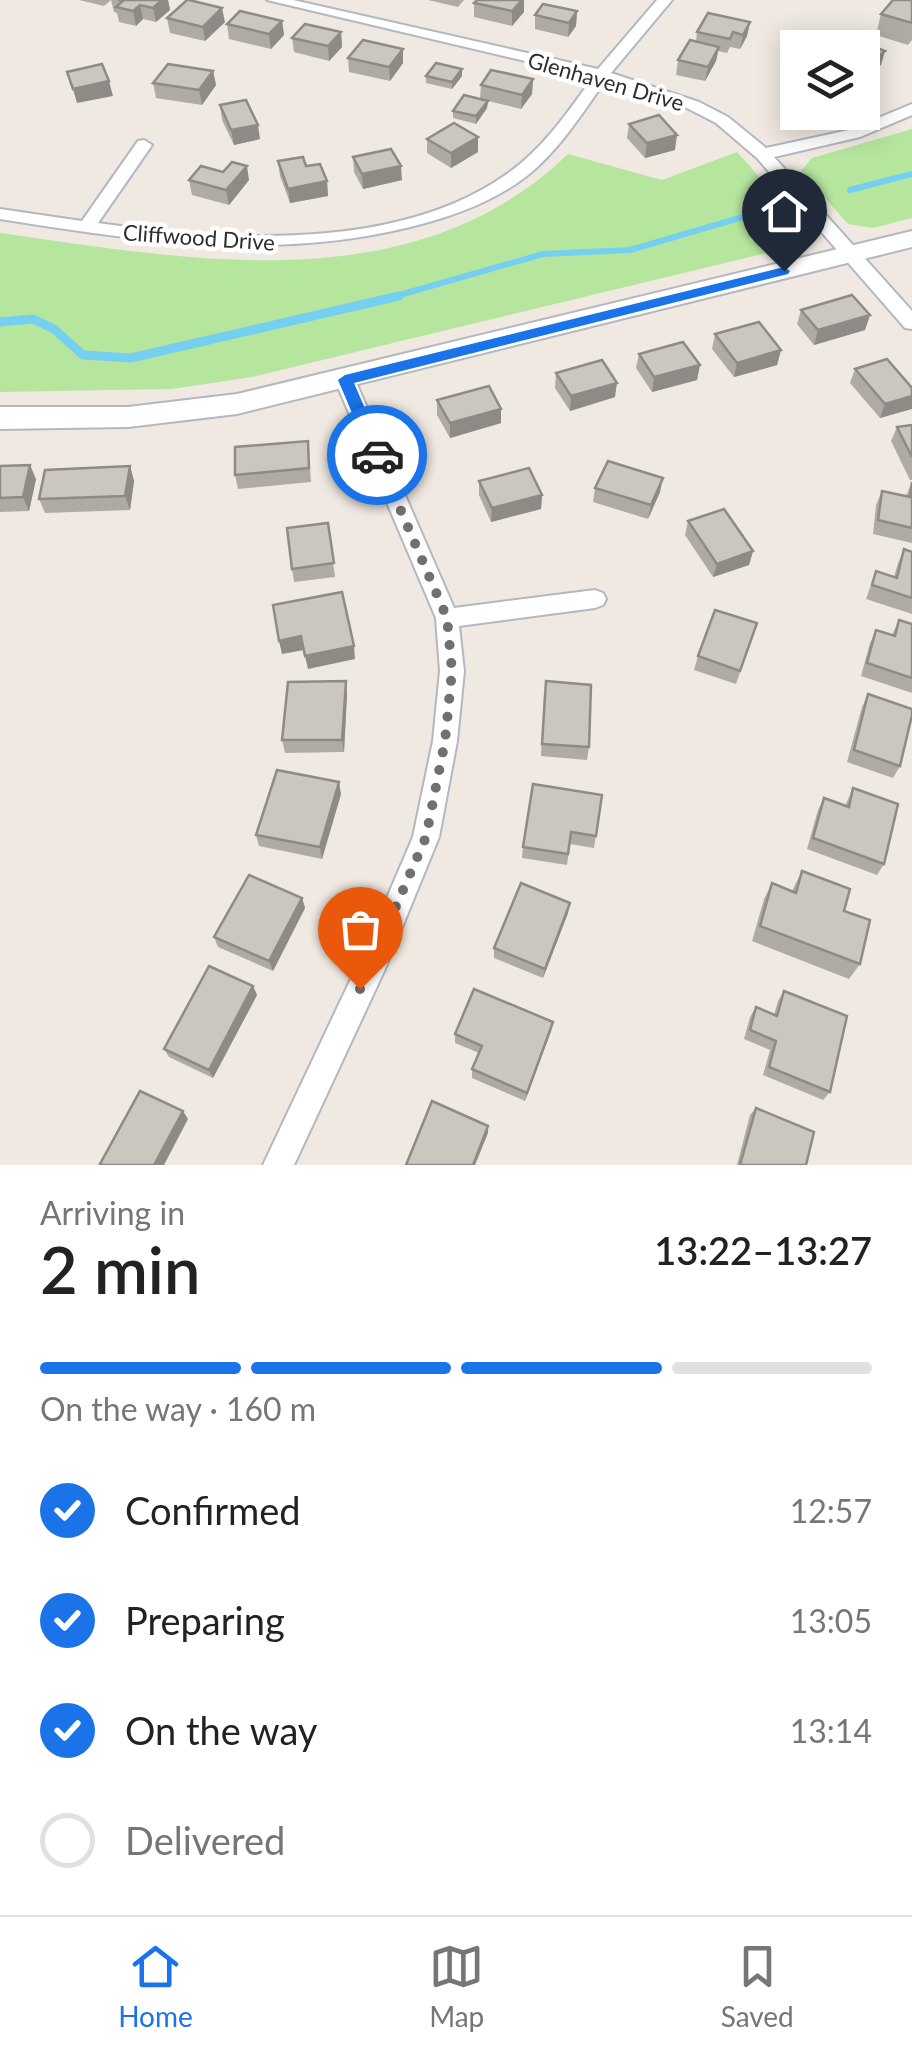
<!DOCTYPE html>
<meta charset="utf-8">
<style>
:root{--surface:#fff;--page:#f2f2f2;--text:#222;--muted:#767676;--line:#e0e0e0;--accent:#1a73e8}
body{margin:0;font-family:Lato,sans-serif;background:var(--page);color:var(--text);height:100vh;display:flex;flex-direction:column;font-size:38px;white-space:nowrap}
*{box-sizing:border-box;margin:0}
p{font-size:32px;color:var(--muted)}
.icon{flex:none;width:55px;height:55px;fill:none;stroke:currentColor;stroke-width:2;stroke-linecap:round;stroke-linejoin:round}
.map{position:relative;height:1165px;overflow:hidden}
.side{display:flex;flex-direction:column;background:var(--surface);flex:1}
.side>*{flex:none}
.fabs{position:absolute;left:780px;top:30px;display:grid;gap:20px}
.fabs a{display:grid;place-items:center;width:100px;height:100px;border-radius:0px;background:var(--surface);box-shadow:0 5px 25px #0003;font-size:50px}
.pin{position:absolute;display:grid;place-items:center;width:85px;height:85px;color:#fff;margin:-102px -42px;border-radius:50% 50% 50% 0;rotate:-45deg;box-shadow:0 0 10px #0007}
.pin .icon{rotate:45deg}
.courier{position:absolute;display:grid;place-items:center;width:100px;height:100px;margin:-50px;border:8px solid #1a73e8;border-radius:50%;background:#fff;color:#222;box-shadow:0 2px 12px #0007}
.summary em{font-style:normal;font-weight:600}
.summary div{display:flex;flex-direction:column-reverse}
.summary{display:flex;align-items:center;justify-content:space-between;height:170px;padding:0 40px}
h1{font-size:65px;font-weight:600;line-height:75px}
.bar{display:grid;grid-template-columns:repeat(4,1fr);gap:15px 10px;align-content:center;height:120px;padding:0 40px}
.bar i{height:12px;border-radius:8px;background:var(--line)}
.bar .on{background:var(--accent)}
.bar p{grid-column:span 4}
ol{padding:0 40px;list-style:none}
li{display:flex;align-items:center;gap:30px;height:110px}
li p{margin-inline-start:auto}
li .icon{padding:10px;border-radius:50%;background:var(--accent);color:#fff;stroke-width:4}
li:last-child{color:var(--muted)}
li i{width:55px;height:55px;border:5px solid var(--line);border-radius:50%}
.tab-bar{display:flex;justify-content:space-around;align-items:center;height:140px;border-top:2px solid var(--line);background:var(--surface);font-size:28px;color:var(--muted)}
.tab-bar a{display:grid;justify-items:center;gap:5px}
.tab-bar .on{color:var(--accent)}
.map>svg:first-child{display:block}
.green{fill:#b6e59e}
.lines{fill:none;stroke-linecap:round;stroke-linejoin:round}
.stream-far1{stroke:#75cff0;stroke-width:6}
.stream{stroke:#75cff0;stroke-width:9}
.street-casing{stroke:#b4b7c1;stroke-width:4}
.secondary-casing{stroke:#b4b7c1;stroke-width:4}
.street{fill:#fff;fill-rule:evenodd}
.secondary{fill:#fff;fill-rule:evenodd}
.wall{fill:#afaba4}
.shaded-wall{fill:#8e8b86}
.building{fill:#cbc7bf;stroke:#8e8b86;stroke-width:2.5}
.route{fill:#1a73e8}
.done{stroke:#726f6d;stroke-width:10;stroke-dasharray:0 18}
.labels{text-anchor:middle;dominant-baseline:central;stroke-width:9;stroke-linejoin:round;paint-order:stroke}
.far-street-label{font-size:22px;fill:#2e2e2e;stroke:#fff}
</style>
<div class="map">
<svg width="912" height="1165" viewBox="0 0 912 1165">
<rect width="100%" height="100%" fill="#efe9e1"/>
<g class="green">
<polygon points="912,129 912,218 873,228 848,224 801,171 812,158"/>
<path d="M737 152 809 232 804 244 252 377 172 389 0 392V233C191 260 414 303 568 154L662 180Z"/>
</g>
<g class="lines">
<g class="stream-far1">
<polyline points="850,190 912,174"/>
<polyline points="389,298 543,254 630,250 764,211"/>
</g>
<polyline class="stream" points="0,322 33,319 54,329 83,355 131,358 399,296"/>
<defs>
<g id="street">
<path d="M267 0H293L598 69 657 0H672L611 73 699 102 728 117 766 148 849 130 912 104V115L860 137 774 157 912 311V329L905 328 757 158 716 123 687 108 605 81C582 114 559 150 528 175 494 202 451 217 410 227 272 261 138 241 0 219V209L82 221 138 141 144 140 152 145 98 223C224 241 398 252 507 174 543 149 568 112 593 77Z"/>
<polygon points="345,373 355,380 454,608 595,590 603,593 606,599 603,605 595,608 459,626 464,671 457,741 439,837 385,969 294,1165 263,1165 365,949 413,837 433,741 440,671 436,618 335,380"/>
</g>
<polygon id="secondary" points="912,231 912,247 237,414 128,427 0,429 0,407 128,407 237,394"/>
</defs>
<use href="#street" class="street-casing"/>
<use href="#secondary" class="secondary-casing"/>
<use href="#street" class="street"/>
<use href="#secondary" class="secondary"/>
</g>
<g class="wall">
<polygon points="79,0 111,0 104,6"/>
<polygon points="111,0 168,0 170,10 156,22 143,19 136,26 119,22 117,13 114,12"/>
<polygon points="428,0 464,0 458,7"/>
<polygon points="912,0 912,40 908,45 876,35 881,14"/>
<polygon points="474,3 524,12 512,26 474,17"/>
<polygon points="577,11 576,26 568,37 535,29 535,15"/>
<polygon points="167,18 225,22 205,41 170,33"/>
<polygon points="282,21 284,35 271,49 229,39 227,24"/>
<polygon points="750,22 747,36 740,49 730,47 727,53 718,51 716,61 705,81 676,75 678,60 696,42 697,32"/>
<polygon points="341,32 342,47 329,61 294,52 292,38"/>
<polygon points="403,49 403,63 390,81 349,72 348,58"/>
<polygon points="462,69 462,76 452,89 426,83 426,76"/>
<polygon points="213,71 216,85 202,105 156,98 153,83"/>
<polygon points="533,79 532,94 521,109 488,101 487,108 476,124 453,118 453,111 480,99 481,85"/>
<polygon points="798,83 798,112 815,112 803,117 782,103 786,88"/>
<polygon points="220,105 260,139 234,145 222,120"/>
<polygon points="629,124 675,150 645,158 627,138"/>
<polygon points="478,137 478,152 451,168 427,153 427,139"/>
<polygon points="353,157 402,180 363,189 354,172"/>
<polygon points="278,161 327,181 328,196 290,203 280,176"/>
<polygon points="189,180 249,180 229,205 192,195"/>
<polygon points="801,310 870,315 865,330 814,345 797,324"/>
<polygon points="715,334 781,350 777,365 734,377 712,349"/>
<polygon points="639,354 700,365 697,380 652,392 636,368"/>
<polygon points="855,369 912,388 912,408 880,418 850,383"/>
<polygon points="556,373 615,397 570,411 555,388"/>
<polygon points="437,400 501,423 450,438 437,415"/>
<polygon points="912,425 912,480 910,480 891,441 897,427"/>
<polygon points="308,441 311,482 238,489 235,475"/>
<polygon points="0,466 36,479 29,511 0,512"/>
<polygon points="130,466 134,481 130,510 45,513 39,499"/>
<polygon points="479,481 542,495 541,509 491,522 479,495"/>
<polygon points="912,482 912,543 873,534 876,505 882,491 906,496"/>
<polygon points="595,488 660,492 648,519 593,502"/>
<polygon points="688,521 753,551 749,565 713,577 685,535"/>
<polygon points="328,523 335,577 294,582 292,569"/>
<polygon points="904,549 912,552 912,614 866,599 876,571 894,577 898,563"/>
<polygon points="899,620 912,624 912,693 861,676 870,643 876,630 892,635"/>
<polygon points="757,623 736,684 694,670 698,656"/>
<polygon points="347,694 344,752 285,753 282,740"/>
<polygon points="544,694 589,747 587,760 541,756"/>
<polygon points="868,694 900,766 893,778 847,762 862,707"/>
<polygon points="853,788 884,864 877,875 807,849 818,810 824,798 845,806"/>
<polygon points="341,794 322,859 259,846 256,835"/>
<polygon points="602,795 594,848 570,844 567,865 522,858 523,847"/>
<polygon points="802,871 844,911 860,964 849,979 752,941 764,899 772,883 792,891"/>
<polygon points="302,898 305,908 273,971 218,947 214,937"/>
<polygon points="568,913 543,978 494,958 494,948"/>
<polygon points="253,986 257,995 213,1078 169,1057 164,1049"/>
<polygon points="784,991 830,1092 823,1100 763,1075 770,1050 744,1039 750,1017 756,1007 774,1015 778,1001"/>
<polygon points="551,1031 525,1101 472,1078 472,1069 479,1053 455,1043 455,1034"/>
<polygon points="756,1108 806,1165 737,1165 750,1115"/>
</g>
<g class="shaded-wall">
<polygon points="162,0 168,0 170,10 156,22 153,8"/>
<polygon points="522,0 524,0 524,12 512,26 512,11"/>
<polygon points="140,5 143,19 136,26 133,11"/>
<polygon points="222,8 225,22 205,41 203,27"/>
<polygon points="577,11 576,26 568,37 569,23"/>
<polygon points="282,21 284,35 271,49 269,34"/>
<polygon points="750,22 747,36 740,49 743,35"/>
<polygon points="341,32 342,47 329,61 328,46"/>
<polygon points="719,47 716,61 705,81 708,67"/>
<polygon points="403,49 403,63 390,81 389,67"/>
<polygon points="885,51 881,65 862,80 862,68"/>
<polygon points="462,69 462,76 452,89 452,82"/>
<polygon points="213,71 216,85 202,105 199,90"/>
<polygon points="533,79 532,94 521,109 522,95"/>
<polygon points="109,81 113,96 77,103 73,89"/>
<polygon points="488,101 487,108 476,124 476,116"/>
<polygon points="258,125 260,139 234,145 231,130"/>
<polygon points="677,135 675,150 645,158 647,143"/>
<polygon points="478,137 478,152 451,168 451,153"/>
<polygon points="247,166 249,180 229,205 226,190"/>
<polygon points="401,166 402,180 363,189 362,174"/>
<polygon points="327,181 328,196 290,203 288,189"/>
<polygon points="870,315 865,330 814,345 818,330"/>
<polygon points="781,350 777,365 734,377 737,363"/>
<polygon points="700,365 697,380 652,392 654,377"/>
<polygon points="617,383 615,397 570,411 571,396"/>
<polygon points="912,396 912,409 880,418 885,404"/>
<polygon points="501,409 501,423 450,438 450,423"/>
<polygon points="30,465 36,479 29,511 23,497"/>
<polygon points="130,466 134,481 130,510 125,496"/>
<polygon points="663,478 660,492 648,519 651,505"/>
<polygon points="542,495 541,509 491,522 492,508"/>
<polygon points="753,551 749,565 713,577 717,564"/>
<polygon points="301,636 304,650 282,654 279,641"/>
<polygon points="354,646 355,659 308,669 305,656"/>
<polygon points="346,681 347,694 344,752 342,740"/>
<polygon points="339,782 341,794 322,859 320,847"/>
<polygon points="302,898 305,908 273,971 269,961"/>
<polygon points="570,903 568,913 543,978 545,969"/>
<polygon points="253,986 257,995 213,1078 209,1070"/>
<polygon points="553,1022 551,1031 525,1101 527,1093"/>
<polygon points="183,1111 188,1119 164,1165 154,1165"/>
<polygon points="488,1126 488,1133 475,1165 473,1165"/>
</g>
<g class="building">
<polygon points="119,0 162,0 153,8 140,5 133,11 116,7 123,1"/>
<polygon points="187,0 189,0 222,8 203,27 167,18"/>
<polygon points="477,0 522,0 512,11 474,3"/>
<polygon points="893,0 912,0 912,23 881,14"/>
<polygon points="543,4 577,11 569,23 535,15"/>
<polygon points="240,11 282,21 269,34 227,24"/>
<polygon points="708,13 750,22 743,35 733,32 730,39 697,32"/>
<polygon points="305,24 341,32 328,46 292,38"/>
<polygon points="363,40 403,49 389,67 348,58"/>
<polygon points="690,40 719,47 708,67 678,60"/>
<polygon points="860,41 885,51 862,68 862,48 851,48"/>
<polygon points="436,63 462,69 452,82 426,76"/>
<polygon points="102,64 109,81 73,89 67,72"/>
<polygon points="168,64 213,71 199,90 153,83"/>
<polygon points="491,70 533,79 522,95 481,85"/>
<polygon points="798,83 798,96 786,88"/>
<polygon points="464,95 488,101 476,116 453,111"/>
<polygon points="246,100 258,125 231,130 220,105"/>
<polygon points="659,115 677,135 647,143 629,124"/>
<polygon points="454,123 478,137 451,153 427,139"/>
<polygon points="391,149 401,166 362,174 353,157"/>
<polygon points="303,157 306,166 320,164 327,181 288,189 278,161"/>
<polygon points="232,162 247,166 226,190 189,180 201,166 223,172"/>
<polygon points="852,295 870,315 818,330 801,310"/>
<polygon points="759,322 781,350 737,363 715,334"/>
<polygon points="683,342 700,365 654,377 639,354"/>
<polygon points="887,359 912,388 912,396 885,404 855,369"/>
<polygon points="602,360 617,383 571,396 556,373"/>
<polygon points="489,386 501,409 450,423 437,400"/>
<polygon points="912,425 912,457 897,427"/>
<polygon points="308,441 309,468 235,475 235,447"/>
<polygon points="608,461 663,478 651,505 595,488"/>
<polygon points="30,465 23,497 0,498 0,466"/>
<polygon points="130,466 125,496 39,499 45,470"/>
<polygon points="529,468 542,495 492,508 479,481"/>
<polygon points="912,482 912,528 878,520 882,491 910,497"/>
<polygon points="724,509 753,551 717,564 688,521"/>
<polygon points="328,523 334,563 292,569 287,528"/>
<polygon points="904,549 912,552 912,598 872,585 876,571 897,578"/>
<polygon points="342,592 354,646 305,656 301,636 279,641 273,605"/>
<polygon points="715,610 757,623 740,671 698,656"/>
<polygon points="899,620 912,624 912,678 867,663 876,630 895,636"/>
<polygon points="346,681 342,740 282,740 288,682"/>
<polygon points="546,681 591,685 589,747 542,744"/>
<polygon points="868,694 912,709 912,715 900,766 854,750"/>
<polygon points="277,770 339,782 320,847 256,835"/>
<polygon points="533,784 602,795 596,836 571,832 568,854 523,847"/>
<polygon points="853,788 898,804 884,864 813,838 824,798 849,807"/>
<polygon points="802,871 850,889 844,911 870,920 860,964 760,926 772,883 796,893"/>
<polygon points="249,875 302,898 269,961 214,937"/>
<polygon points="521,883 570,903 545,969 494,948"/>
<polygon points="209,966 253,986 209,1070 164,1049"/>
<polygon points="474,989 553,1022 527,1093 472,1069 482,1046 455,1034"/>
<polygon points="784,991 847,1016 830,1092 769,1067 776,1041 750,1030 756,1007 777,1016"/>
<polygon points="140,1091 183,1111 154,1165 103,1165 100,1164"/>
<polygon points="432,1101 488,1126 473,1165 406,1165"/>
<polygon points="756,1108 814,1132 806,1165 740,1165"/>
</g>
<polygon class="route" points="784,267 790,271 788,274 354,383 385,455 377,460 370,455 338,380 345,375"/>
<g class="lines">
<polyline class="done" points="360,989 426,837 445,741 452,671 447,618 377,455"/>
</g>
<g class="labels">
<g class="far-street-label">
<text transform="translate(606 81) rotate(16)">Glenhaven Drive</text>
<text transform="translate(199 237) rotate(4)">Cliffwood Drive</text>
</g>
</g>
</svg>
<div class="fabs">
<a><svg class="icon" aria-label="layers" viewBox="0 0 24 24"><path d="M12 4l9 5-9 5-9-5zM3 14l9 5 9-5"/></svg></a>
</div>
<div class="pin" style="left:360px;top:989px;background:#ea580c"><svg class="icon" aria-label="bag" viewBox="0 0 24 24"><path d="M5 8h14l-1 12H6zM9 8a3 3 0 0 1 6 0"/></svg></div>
<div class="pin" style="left:784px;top:271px;background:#1f2937"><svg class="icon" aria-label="home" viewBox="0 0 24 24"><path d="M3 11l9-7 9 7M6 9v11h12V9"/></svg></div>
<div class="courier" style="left:377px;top:455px"><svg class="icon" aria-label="car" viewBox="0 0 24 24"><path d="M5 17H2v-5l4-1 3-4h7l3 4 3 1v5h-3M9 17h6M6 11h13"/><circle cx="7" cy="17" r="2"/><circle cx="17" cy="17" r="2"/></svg></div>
</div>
<section class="side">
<div class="summary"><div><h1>2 min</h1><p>Arriving in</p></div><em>13:22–13:27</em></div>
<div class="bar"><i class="on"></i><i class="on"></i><i class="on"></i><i></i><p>On the way · 160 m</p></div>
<ol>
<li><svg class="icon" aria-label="check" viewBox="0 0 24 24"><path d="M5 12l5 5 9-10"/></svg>Confirmed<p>12:57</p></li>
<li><svg class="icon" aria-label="check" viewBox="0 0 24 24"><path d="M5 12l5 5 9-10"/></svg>Preparing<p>13:05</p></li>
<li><svg class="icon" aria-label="check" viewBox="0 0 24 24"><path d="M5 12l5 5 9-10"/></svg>On the way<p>13:14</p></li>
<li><i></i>Delivered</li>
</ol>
</section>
<nav class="tab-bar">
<a class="on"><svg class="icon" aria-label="home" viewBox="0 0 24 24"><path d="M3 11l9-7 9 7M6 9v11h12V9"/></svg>Home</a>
<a><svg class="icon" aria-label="map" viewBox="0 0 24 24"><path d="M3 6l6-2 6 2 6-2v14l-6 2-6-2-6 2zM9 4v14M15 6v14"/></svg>Map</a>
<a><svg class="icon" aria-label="saved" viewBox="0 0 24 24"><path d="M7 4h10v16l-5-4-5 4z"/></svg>Saved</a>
</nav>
